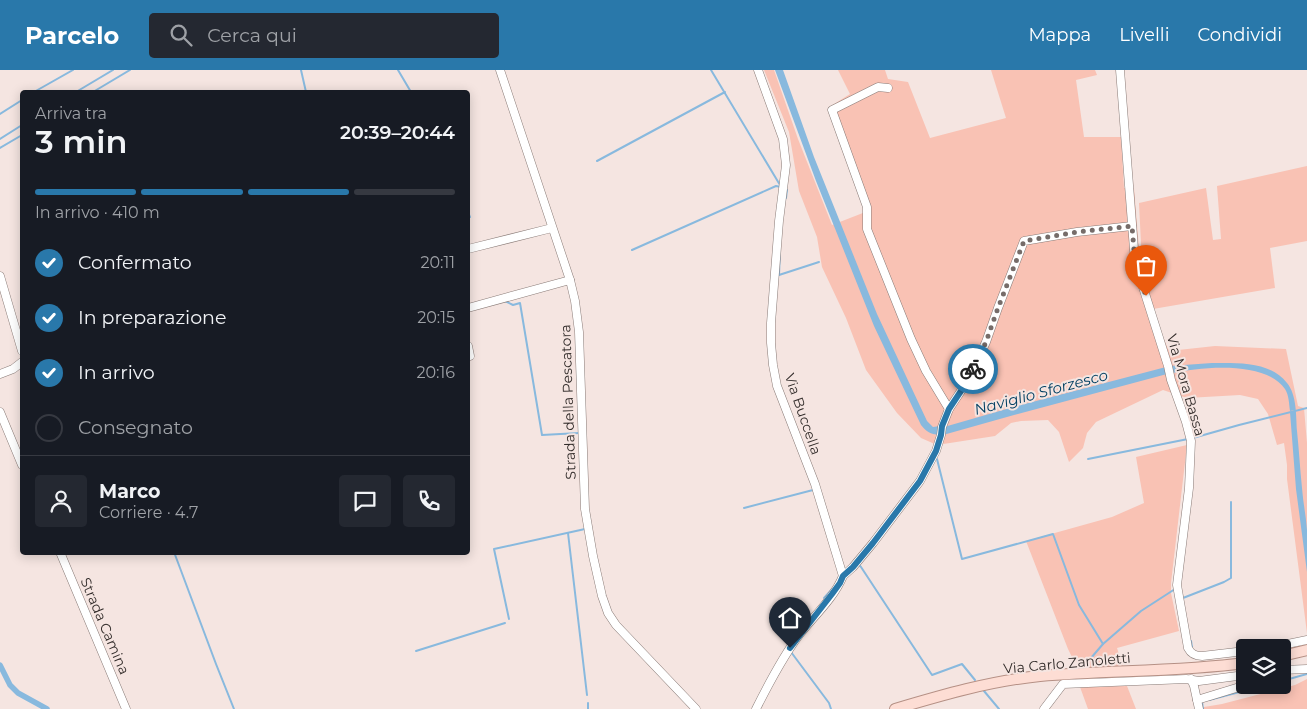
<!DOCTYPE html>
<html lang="it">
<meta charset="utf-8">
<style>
:root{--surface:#171b24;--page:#242831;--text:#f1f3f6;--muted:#9ea1a6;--line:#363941;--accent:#2978aa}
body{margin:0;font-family:Montserrat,sans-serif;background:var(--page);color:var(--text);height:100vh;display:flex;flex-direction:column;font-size:19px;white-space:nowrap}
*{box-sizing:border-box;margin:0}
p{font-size:16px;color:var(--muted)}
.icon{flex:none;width:28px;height:28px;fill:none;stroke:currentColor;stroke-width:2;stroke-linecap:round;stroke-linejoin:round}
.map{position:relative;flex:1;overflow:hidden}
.side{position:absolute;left:20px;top:20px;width:450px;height:465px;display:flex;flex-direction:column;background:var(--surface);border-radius:5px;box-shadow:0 2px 12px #0003}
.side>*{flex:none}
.tools{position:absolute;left:1236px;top:569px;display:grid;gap:10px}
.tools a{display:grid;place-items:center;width:55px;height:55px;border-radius:5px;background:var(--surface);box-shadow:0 2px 12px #0003;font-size:25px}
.pin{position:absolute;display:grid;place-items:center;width:42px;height:42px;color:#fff;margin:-51px -21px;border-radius:50% 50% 50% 0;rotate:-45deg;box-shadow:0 0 5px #0007}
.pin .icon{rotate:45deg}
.courier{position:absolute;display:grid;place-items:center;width:50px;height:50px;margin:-25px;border:4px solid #2978aa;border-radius:50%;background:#fff;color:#222;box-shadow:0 1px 6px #0007}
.overview em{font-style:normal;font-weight:600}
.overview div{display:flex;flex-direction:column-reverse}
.overview{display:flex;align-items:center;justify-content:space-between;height:85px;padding:0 15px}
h1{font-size:32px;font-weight:600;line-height:38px}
.bar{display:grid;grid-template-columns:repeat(4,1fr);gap:8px 5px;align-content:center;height:60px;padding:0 15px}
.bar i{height:6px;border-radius:4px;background:var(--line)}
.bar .current{background:var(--accent)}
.bar p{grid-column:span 4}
.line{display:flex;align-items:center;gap:12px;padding:0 15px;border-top:1px solid var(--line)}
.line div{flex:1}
.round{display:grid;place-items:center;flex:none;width:52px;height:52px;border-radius:5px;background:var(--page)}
ol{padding:0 15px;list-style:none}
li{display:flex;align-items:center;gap:15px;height:55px}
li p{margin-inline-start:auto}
li .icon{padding:5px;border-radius:50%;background:var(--accent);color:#fff;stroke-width:4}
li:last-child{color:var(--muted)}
li i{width:28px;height:28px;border:2px solid var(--line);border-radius:50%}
header{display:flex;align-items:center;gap:30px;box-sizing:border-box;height:70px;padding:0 25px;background:var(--accent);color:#fff}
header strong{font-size:24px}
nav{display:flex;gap:28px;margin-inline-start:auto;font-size:18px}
.search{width:350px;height:45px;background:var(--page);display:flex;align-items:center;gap:12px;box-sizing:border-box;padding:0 18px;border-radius:5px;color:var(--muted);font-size:19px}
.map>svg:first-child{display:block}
.green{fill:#f9c2b4}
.water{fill:#88b9de}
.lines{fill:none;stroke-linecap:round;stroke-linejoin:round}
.stream{stroke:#88b9de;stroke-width:2}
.canal{stroke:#88b9de;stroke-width:5.5}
.minor-casing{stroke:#897b77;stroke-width:9}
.major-casing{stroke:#b59085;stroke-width:12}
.minor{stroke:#fff;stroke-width:8}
.major{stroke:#fdddd4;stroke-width:10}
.done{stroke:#766c69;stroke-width:5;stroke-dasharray:0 9}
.route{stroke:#2978aa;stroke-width:6}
.labels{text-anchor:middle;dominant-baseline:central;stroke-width:4;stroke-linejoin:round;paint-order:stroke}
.street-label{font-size:14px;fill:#312b29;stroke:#f5e5e1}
.water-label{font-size:15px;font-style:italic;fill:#003f62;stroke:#f5e5e1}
</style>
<header>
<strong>Parcelo</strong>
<div class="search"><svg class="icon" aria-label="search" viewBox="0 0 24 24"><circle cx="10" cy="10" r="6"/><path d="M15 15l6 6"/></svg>Cerca qui</div>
<nav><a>Mappa</a><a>Livelli</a><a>Condividi</a></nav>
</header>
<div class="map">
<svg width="1307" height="639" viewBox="0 0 1307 639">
<rect width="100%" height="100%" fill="#f5e5e1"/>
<g class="green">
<polygon points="764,0 774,0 798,69 832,155 868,141 831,36 850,24 838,0 885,0 888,9 908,12 930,68 1006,48 991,0 1095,0 1097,5 1076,10 1084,67 1121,67 1124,118 1134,118 1141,202 1152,242 1169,281 1215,276 1286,279 1298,336 1304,338 1307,373 1307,563 1287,409 1287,395 1284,373 1277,375 1268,344 1258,329 1240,325 1187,328 1163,320 1096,352 1087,363 1083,378 1069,392 1059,362 1048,350 1021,351 1011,353 995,366 937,375 921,368 897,343 866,300 846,248 822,197 817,167 799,121 789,62"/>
<polygon points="1307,96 1307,171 1270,178 1275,218 1153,239 1142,194 1139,133 1206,118 1213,170 1221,169 1217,116"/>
<polygon points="1187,375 1171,513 1171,523 1179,561 1117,578 1123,597 1084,598 1073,589 1068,579 1026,471 1112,447 1144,433 1136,387"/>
<polygon points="1307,609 1307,639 1204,639 1204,637 1222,634 1295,615"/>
<polygon points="1127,616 1136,639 1088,639 1080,617"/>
</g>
<g class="water">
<path d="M775 0H783L814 87 877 244 927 351 933 357 940 356 939 365C930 364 927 362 921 355L874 256 816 111Z"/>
<path d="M1212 293C1237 293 1270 291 1287 313 1297 325 1296 346 1297 361 1299 380 1300 399 1302 418 1303 432 1306 446 1307 460 1307 474 1307 488 1307 502L1296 419 1290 342 1295 340 1290 341C1289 334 1289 325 1285 319 1265 290 1201 297 1172 303L1170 296Z"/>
<polygon points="1166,297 1167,304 1014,345 943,365 944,357 1017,336"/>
</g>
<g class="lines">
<g class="stream">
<polyline points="301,0 306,22"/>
<polyline points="398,0 411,22"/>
<polyline points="711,0 780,115"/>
<polyline points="34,22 73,0"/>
<polyline points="76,22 113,0"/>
<polyline points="93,22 130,0"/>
<polyline points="0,44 22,30"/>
<polyline points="0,69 22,55"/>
<polyline points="0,78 22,65"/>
<polyline points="597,91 725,22"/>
<polyline points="785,119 787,120 786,128"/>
<polyline points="468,142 470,147"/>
<polyline points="632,180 776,116 781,117"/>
<polyline points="780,180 779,205 819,192"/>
<polyline points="505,231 513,235 520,233 542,365 579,363"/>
<polyline points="1193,368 1239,355 1307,338"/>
<polyline points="937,389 962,489 1053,464 1079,535 1103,574"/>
<polyline points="1088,389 1188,369"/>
<polyline points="744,438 813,420"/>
<polyline points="568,463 587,625"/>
<polyline points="174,482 216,594 234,639"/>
<polyline points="858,494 861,497 932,605 962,594 975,610"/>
<polyline points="1183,528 1224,512 1231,508 1231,432"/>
<polyline points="826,530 824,528 833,518"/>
<polyline points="509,549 494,479 585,459"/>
<polyline points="1191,571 1192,577"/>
<polyline points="416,581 505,553"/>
<polyline points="791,582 829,633 831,639"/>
<polyline points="1085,595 1103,574 1141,541 1175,519"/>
<polyline points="1282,611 1307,604"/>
<polyline points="984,621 999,639"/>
<polyline points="1209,630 1266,615"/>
<polyline points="1202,632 1203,639"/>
<polyline points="588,633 588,639"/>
</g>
<polyline class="canal" points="0,595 10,615 18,623 47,639"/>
<defs>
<g id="minor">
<polyline points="500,0 570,210 575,231 579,262 585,439 593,486 602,526 608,543 616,555 696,639"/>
<path d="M1120 0 1135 192 1168 296 1171 310 1186 352 1191 371 1189 418 1177 515 1188 578C1191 584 1195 586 1202 586L1245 581"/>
<polyline points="888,18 878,17 832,40 867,137 867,159 911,269 926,301 949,339"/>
<polyline points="468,179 552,158"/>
<polyline points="0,206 22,281"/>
<polyline points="468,238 570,210"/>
<polyline points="468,276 470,286"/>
<polyline points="0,304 13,299 22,292"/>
<polyline points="0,342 22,395"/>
<polyline points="60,482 126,639"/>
<polyline points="843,506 853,497 873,473 920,411 936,381 941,365 942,357 949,339 967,312 986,272 998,238 1024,171 1077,162 1132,156"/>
<polyline points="1268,578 1307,570"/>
<polyline points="1282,600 1307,599"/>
<polyline points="1191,609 1194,616 1199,639"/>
<polyline points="1197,630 1246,615"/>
<path d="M756 639C769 613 782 588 799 565 814 546 834 528 843 506L815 414 777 316 773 295 771 273V253L779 151 786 95 783 69 758 0"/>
<polyline points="1044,639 1063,614 1186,609 1199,611 1245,605"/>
</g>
<g id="major">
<polyline points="1282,586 1307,580"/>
<path d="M895 639C942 625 990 611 1040 606 1108 600 1177 602 1245 593"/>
</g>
</defs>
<use href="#minor" class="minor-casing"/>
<use href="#major" class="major-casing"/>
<use href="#minor" class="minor"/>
<use href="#major" class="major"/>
</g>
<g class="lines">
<polyline class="done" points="973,299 986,272 998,238 1024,171 1077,162 1132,156 1135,192 1146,226"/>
<polyline class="route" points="790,578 832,524 840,513 843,506 853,497 873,473 920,411 936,381 941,365 942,356 949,339 967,312 973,299"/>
</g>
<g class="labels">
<g class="street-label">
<text transform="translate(1186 315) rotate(74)">Via Mora Bassa</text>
<text transform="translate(568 332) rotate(-92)">Strada della Pescatora</text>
<text transform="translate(803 344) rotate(71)">Via Buccella</text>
<text transform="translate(105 556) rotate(67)">Strada Camina</text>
<text transform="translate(1067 593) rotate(-5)">Via Carlo Zanoletti</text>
</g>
<g class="water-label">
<text transform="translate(1041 322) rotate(-15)">Naviglio Sforzesco</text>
</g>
</g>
</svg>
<div class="tools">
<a><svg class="icon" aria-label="layers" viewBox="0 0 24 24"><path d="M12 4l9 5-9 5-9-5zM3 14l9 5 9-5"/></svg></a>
</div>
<div class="pin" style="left:1146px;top:226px;background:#ea580c"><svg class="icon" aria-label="bag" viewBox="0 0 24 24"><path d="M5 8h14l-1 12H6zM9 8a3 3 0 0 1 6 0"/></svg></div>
<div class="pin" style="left:790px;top:578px;background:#1f2937"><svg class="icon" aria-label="home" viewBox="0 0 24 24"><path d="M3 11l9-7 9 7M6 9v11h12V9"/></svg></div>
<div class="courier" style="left:973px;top:299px"><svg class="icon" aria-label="bike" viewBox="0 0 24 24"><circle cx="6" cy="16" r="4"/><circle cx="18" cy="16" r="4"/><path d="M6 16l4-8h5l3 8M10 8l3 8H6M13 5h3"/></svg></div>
<section class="side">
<div class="overview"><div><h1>3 min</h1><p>Arriva tra</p></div><em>20:39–20:44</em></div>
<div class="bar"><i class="current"></i><i class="current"></i><i class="current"></i><i></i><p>In arrivo · 410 m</p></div>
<ol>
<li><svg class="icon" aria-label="check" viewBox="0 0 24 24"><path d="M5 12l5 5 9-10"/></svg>Confermato<p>20:11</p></li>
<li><svg class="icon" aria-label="check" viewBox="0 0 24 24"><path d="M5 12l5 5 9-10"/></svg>In preparazione<p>20:15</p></li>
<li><svg class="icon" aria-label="check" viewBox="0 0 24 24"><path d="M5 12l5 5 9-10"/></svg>In arrivo<p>20:16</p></li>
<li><i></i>Consegnato</li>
</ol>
<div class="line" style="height:90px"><a class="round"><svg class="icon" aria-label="person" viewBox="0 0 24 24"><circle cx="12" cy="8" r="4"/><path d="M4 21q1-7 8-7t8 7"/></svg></a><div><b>Marco</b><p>Corriere · 4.7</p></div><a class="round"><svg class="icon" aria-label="chat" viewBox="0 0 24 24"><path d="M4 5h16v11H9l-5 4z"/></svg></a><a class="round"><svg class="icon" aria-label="phone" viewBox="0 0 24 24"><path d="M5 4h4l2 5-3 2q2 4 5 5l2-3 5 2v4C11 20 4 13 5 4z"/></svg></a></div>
</section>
</div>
